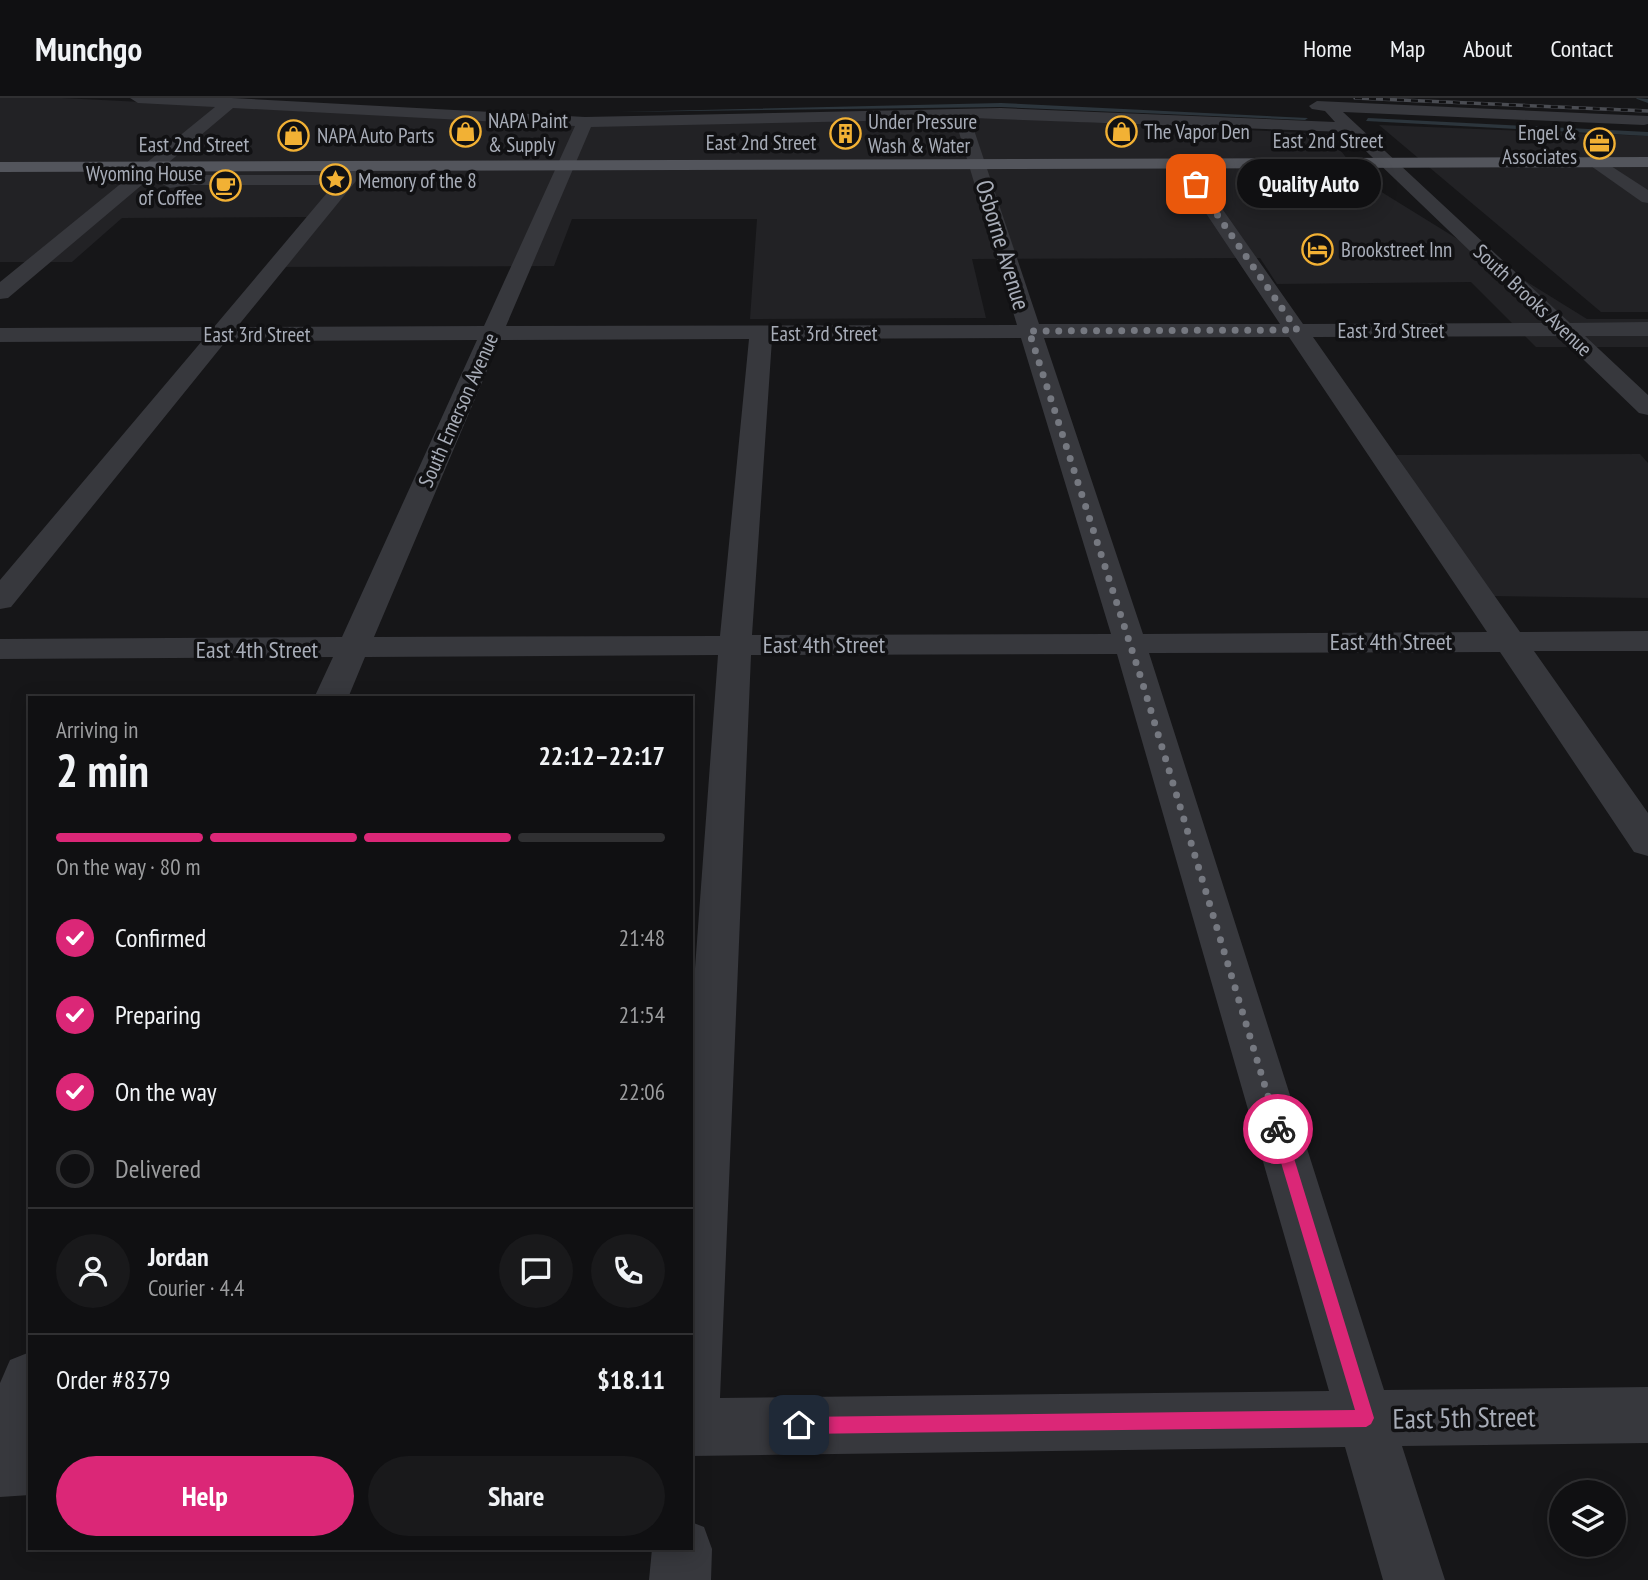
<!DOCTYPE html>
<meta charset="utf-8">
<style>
:root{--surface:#101012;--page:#19191b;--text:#f1f3f6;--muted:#9c9d9f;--line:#303032;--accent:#db2777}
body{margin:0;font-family:"PT Sans Narrow",sans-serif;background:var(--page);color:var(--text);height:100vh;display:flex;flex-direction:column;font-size:26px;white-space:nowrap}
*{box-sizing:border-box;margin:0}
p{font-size:23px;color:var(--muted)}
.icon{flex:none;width:38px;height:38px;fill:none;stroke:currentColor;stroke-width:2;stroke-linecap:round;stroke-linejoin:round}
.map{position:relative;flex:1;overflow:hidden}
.sheet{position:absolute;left:28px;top:598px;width:665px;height:854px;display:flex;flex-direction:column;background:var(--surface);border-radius:0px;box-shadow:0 4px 18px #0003,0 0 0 2px var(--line)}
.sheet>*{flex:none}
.fabs{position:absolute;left:1549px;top:1382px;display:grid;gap:14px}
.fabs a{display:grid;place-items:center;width:77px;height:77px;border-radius:50%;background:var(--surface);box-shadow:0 4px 18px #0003,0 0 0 2px var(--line);font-size:35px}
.pin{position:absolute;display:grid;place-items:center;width:60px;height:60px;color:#fff;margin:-30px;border-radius:14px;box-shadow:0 4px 10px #0006}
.courier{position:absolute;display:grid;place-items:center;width:70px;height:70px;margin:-35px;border:5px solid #db2777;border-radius:50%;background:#fff;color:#222;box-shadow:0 2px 9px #0007}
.bubble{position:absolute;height:49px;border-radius:24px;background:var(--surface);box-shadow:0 4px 18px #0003,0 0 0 2px var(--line);font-size:23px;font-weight:700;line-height:49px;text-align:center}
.overview em{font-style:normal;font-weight:700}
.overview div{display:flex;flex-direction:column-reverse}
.overview{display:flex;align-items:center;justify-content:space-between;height:119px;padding:0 28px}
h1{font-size:46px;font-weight:700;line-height:52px}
.bar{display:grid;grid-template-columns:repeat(4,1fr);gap:10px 7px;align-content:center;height:84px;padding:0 28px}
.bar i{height:9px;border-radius:5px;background:var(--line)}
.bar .active{background:var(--accent)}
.bar p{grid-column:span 4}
.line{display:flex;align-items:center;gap:18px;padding:0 28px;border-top:2px solid var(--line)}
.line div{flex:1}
.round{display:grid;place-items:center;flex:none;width:74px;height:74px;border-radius:37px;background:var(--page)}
ol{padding:0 28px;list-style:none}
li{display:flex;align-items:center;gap:21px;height:77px}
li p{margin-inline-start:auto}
li .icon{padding:7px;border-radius:50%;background:var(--accent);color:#fff;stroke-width:4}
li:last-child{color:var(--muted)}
li i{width:38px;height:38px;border:4px solid var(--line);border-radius:50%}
.primary-button{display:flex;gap:14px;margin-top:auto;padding:14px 28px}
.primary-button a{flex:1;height:80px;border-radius:42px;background:var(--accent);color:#fff;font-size:28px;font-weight:700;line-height:80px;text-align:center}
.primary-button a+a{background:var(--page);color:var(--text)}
header{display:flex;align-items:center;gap:42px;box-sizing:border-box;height:98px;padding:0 35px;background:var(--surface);border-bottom:2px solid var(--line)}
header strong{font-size:33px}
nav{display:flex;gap:38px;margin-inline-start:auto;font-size:24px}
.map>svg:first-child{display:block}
.built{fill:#222225}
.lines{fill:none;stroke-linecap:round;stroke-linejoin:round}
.stream{fill:#2c353c;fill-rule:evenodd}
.minor{fill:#37383d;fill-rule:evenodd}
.major{fill:#53555c;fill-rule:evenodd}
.rail-casing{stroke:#4a4c52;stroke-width:3.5}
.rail{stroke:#111113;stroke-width:2.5;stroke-dasharray:7;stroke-linecap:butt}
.route{fill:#db2777}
.done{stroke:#757880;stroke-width:7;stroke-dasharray:0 12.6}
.labels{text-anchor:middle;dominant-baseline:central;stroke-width:7;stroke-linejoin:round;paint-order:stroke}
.far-poi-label{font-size:21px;fill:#a8adb8;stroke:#111113;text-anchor:start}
.far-street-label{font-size:21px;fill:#a8adb8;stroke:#111113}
.street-label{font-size:24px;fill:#a8adb8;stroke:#111113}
.near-street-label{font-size:28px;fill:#a8adb8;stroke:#111113}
</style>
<header>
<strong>Munchgo</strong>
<nav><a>Home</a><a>Map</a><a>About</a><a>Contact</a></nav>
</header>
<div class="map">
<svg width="1648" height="1482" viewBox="0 0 1648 1482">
<rect width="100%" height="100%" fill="#161618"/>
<g class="built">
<polygon points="0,0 62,0 606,27 1001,20 1327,36 1367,85 1587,221 1648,221 1648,249 1536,249 1471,184 1277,186 1260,160 972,161 986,220 750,221 757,121 572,121 554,168 266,169 307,119 122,120 72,164 0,164"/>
<polygon points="1379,27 1648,38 1648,214 1601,214"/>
<polygon points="1640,356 1648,365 1648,500 1491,498 1396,357"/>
</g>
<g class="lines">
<g class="stream">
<polygon points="1636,0 1648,1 1648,5 1637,1"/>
<polygon points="1001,5 1308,20 1305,22 1001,9 617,14"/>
<polygon points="1368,20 1648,34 1648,38 1366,23"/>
</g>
<g class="minor">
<path d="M130 0H232L585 19 1001 10 1335 24 1325 13 1312 11 1309 8 1317 3 1648 18V26L1644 27 1343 14 1570 225 1648 224V238H1585L1648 297V317L1639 315 1559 238 1313 239 1520 534 1648 533V553H1534L1648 715V758L1634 754 1500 554 1149 555 1384 1292 1648 1289V1345L1402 1348 1445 1482H1383L1345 1349 691 1358V925L718 557 365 559 348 600H314L333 559 0 561V541L342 539 477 242 226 243 11 509 0 511V482L202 243 0 244V230L214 229 353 64H365L368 68 365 72 237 229 484 228 575 28 233 10 8 200 0 201V184L215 9 138 5ZM970 20 1346 34 1545 225 1303 226 1188 62 1182 61 1173 66 1280 226H1039ZM955 21 1017 227 506 228 591 29ZM1289 239 1487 534 1143 536 1044 240ZM1021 240 1111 536 752 537 772 241ZM749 241 720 538 374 539 500 242ZM1117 556 1329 1293 720 1300 751 557Z"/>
<polygon points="1597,59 1648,92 1648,105 1642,104 1591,68 1588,64 1591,60"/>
<polygon points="190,77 318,77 327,82 318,87 190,87 170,90 161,85 164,81"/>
<polygon points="30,1254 30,1397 0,1399 0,1285 10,1262"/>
<polygon points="691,1424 704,1429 712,1451 711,1482 649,1482 652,1451 691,1451"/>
</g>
<polygon class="major" points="1648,59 1648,69 0,74 0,64"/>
<defs>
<polyline id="rail" points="1355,0 1648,13"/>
</defs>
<use href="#rail" class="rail-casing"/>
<use href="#rail" class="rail"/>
</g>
<polygon class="route" points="1278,1025 1285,1031 1374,1320 1371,1326 1366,1329 799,1336 793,1333 791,1327 793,1321 799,1319 1355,1312 1271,1031"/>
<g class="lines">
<polyline class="done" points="1196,86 1297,232 1029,233 1141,580 1278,1031"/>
</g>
<defs>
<symbol id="shop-ring" viewBox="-11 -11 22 22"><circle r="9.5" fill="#111113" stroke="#f2b134" stroke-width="1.5"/><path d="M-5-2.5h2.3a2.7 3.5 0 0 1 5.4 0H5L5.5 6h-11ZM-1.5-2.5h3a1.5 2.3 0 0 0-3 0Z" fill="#f2b134"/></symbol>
<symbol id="building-ring" viewBox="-11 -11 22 22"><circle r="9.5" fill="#111113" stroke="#f2b134" stroke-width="1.5"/><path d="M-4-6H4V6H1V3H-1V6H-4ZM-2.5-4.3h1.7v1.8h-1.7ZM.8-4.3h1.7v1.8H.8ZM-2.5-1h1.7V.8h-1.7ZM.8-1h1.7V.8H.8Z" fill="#f2b134"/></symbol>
<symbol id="office-ring" viewBox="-11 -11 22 22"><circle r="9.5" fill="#111113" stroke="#f2b134" stroke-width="1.5"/><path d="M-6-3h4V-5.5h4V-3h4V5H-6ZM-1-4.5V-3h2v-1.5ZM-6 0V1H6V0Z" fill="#f2b134"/></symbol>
<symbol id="sight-ring" viewBox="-11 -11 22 22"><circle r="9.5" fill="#111113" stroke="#f2b134" stroke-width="1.5"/><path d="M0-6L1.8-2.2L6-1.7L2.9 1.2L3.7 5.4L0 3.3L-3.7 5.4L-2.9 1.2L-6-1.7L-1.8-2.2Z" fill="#f2b134"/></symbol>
<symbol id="cafe-ring" viewBox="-11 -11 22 22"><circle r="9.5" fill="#111113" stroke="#f2b134" stroke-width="1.5"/><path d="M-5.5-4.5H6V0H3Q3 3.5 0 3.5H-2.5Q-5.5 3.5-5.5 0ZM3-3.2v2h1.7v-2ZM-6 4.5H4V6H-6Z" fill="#f2b134"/></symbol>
<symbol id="hotel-ring" viewBox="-11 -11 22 22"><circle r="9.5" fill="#111113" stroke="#f2b134" stroke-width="1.5"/><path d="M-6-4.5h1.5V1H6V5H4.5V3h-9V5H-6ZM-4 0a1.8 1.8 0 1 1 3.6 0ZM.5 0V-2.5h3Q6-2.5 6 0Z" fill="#f2b134"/></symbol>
</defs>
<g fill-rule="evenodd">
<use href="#shop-ring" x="1104" y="16" width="35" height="35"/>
<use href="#shop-ring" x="448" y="16" width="35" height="35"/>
<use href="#building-ring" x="828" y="18" width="35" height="35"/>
<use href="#shop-ring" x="276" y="20" width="35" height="35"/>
<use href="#office-ring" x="1582" y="28" width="35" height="35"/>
<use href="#sight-ring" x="318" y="64" width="35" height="35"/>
<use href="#cafe-ring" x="208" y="70" width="35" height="35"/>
<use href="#hotel-ring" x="1300" y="134" width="35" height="35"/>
</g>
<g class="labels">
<g class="far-poi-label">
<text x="488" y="22">NAPA Paint<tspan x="488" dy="24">&amp; Supply</tspan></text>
<text x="868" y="23">Under Pressure<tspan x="868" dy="24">Wash &amp; Water</tspan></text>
<text x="1144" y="33">The Vapor Den</text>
<text x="1577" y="34" text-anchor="end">Engel &amp;<tspan x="1577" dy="24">Associates</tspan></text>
<text x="317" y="37">NAPA Auto Parts</text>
<text x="203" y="75" text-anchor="end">Wyoming House<tspan x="203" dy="24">of Coffee</tspan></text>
<text x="358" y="82">Memory of the 8</text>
<text x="1341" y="151">Brookstreet Inn</text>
</g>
<g class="far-street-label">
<text x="1328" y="42">East 2nd Street</text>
<text x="761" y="44">East 2nd Street</text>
<text x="194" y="46">East 2nd Street</text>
<text transform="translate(1533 202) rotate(43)">South Brooks Avenue</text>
<text x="1391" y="232">East 3rd Street</text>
<text x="824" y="235">East 3rd Street</text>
<text x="257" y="236">East 3rd Street</text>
<text transform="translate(458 312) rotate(-66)">South Emerson Avenue</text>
</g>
<g class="street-label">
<text transform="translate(1003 147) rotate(73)">Osborne Avenue</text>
<text x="1391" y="543">East 4th Street</text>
<text x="824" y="546">East 4th Street</text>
<text x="257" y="551">East 4th Street</text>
</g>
<g class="near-street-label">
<text transform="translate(1464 1319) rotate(-1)">East 5th Street</text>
</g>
</g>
</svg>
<div class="fabs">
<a><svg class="icon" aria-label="layers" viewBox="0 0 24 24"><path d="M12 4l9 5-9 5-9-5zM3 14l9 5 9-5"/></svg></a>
</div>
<div class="pin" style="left:1196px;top:86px;background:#ea580c"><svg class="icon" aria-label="bag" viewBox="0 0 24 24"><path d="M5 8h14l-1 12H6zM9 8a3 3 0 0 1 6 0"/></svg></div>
<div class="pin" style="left:799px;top:1327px;background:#1f2937"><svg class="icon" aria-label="home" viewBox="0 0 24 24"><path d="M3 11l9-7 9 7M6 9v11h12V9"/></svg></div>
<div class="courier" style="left:1278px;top:1031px"><svg class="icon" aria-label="bike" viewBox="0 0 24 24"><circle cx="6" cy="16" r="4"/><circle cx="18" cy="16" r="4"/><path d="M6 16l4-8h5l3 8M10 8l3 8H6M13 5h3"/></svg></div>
<div class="bubble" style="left:1237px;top:61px;width:144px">Quality Auto</div>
<section class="sheet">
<div class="overview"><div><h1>2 min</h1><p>Arriving in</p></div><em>22:12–22:17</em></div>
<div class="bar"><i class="active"></i><i class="active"></i><i class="active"></i><i></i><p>On the way · 80 m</p></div>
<ol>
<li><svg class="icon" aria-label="check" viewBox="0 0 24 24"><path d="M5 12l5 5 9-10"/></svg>Confirmed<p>21:48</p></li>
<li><svg class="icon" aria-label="check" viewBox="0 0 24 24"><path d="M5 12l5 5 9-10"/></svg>Preparing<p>21:54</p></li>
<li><svg class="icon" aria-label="check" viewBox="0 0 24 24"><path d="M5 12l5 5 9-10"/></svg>On the way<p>22:06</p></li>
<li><i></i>Delivered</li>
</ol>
<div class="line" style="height:126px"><a class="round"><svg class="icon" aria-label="person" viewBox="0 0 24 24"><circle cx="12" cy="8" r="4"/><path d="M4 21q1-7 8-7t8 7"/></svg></a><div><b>Jordan</b><p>Courier · 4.4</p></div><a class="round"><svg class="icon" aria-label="chat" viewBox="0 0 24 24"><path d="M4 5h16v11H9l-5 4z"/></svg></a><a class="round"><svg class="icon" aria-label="phone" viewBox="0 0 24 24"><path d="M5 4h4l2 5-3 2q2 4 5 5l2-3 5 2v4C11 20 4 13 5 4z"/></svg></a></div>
<div class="line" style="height:91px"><div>Order #8379</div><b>$18.11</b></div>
<div class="primary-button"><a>Help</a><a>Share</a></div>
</section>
</div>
